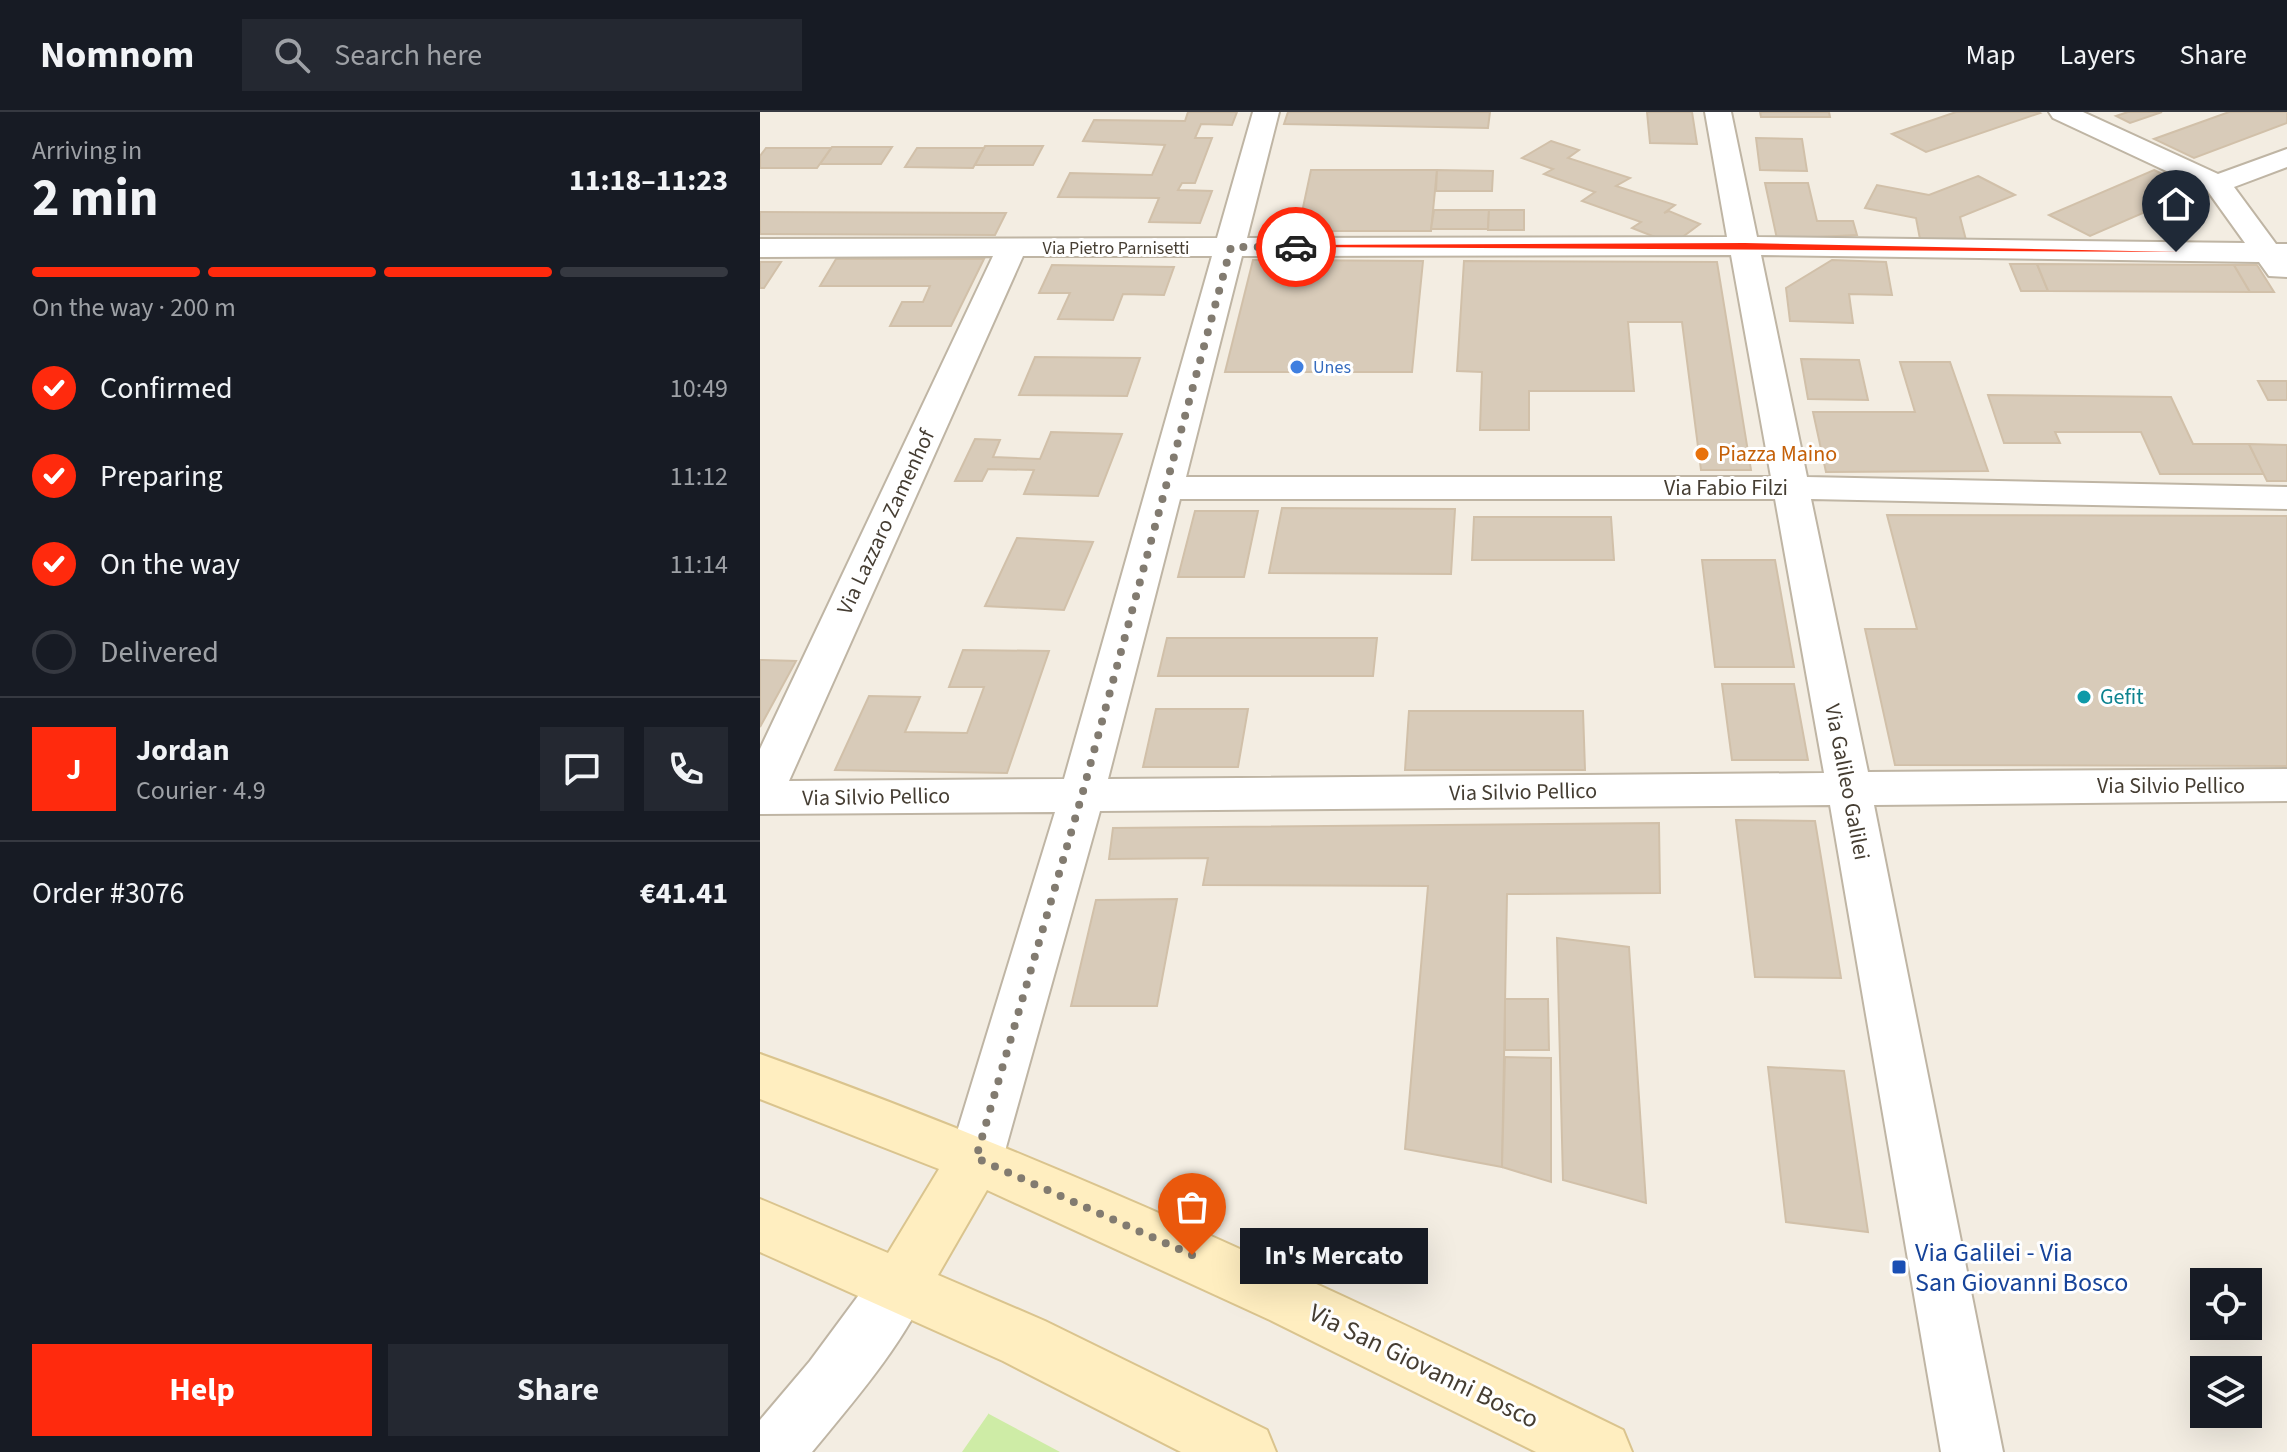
<!DOCTYPE html>
<meta charset="utf-8">
<style>
:root{--surface:#171b24;--page:#242831;--text:#f1f3f6;--muted:#9ea1a6;--line:#363941;--accent:#ff2a0d}
body{margin:0;font-family:"Source Sans 3",sans-serif;background:var(--page);color:var(--text);height:100vh;display:flex;flex-direction:column;font-size:30px;white-space:nowrap}
*{box-sizing:border-box;margin:0}
p{font-size:26px;color:var(--muted)}
.icon{flex:none;width:44px;height:44px;fill:none;stroke:currentColor;stroke-width:2;stroke-linecap:round;stroke-linejoin:round}
.map{position:relative;flex:1;overflow:hidden}
.drawer{display:flex;flex-direction:column;background:var(--surface);width:760px}
.drawer>*{flex:none}
.tools{position:absolute;left:1430px;top:1156px;display:grid;gap:16px}
.tools a{display:grid;place-items:center;width:72px;height:72px;border-radius:0px;background:var(--surface);box-shadow:0 8px 32px #0002;font-size:40px}
.pin{position:absolute;display:grid;place-items:center;width:68px;height:68px;color:#fff;margin:-82px -34px;border-radius:50% 50% 50% 0;rotate:-45deg;box-shadow:0 0 8px #0007}
.pin .icon{rotate:45deg}
.courier{position:absolute;display:grid;place-items:center;width:80px;height:80px;margin:-40px;border:6px solid #ff2a0d;border-radius:50%;background:#fff;color:#222;box-shadow:0 2px 10px #0007}
.bubble{position:absolute;height:56px;border-radius:0px;background:var(--surface);box-shadow:0 8px 32px #0002;font-size:26px;font-weight:700;line-height:56px;text-align:center}
.overview em{font-style:normal;font-weight:700}
.overview div{display:flex;flex-direction:column-reverse}
.overview{display:flex;align-items:center;justify-content:space-between;height:136px;padding:0 32px}
h1{font-size:52px;font-weight:700;line-height:60px}
.bar{display:grid;grid-template-columns:repeat(4,1fr);gap:12px 8px;align-content:center;height:96px;padding:0 32px}
.bar i{height:10px;border-radius:6px;background:var(--line)}
.bar .active{background:var(--accent)}
.bar p{grid-column:span 4}
.line{display:flex;align-items:center;gap:20px;padding:0 32px;border-top:2px solid var(--line)}
.line div{flex:1}
.round{display:grid;place-items:center;flex:none;width:84px;height:84px;border-radius:0px;background:var(--page)}
ol{padding:0 32px;list-style:none}
li{display:flex;align-items:center;gap:24px;height:88px}
li p{margin-inline-start:auto}
li .icon{padding:8px;border-radius:50%;background:var(--accent);color:#fff;stroke-width:4}
li:last-child{color:var(--muted)}
li i{width:44px;height:44px;border:4px solid var(--line);border-radius:50%}
.button{display:flex;gap:16px;margin-top:auto;padding:16px 32px}
.button a{flex:1;height:92px;border-radius:0px;background:var(--accent);color:#fff;font-size:32px;font-weight:700;line-height:92px;text-align:center}
.button a+a{background:var(--page);color:var(--text)}
header{display:flex;align-items:center;gap:48px;box-sizing:border-box;height:112px;padding:0 40px;background:var(--surface);border-bottom:2px solid var(--line)}
header strong{font-size:38px}
nav{display:flex;gap:44px;margin-inline-start:auto;font-size:28px}
.search{width:560px;height:72px;background:var(--page);display:flex;align-items:center;gap:20px;box-sizing:border-box;padding:0 28px;border-radius:0px;color:var(--muted);font-size:30px}
main{display:flex;flex:1;min-height:0}
.map>svg:first-child{display:block}
.green{fill:#ceeca6}
.building{fill:#d8cbb9;stroke:#d1c0a9;stroke-width:2}
.lines{fill:none;stroke-linecap:round;stroke-linejoin:round}
.minor-casing{stroke:#bfb5a4;stroke-width:4}
.secondary-casing{stroke:#dac48e;stroke-width:4}
.minor{fill:#fff;fill-rule:evenodd}
.secondary{fill:#ffeec0;fill-rule:evenodd}
.route{fill:#ff2a0d}
.done{stroke:#827b70;stroke-width:8;stroke-dasharray:0 14.4}
.shop-dot{fill:#3f7fe0;stroke:#fff;stroke-width:3}
.food-dot{fill:#e8710a;stroke:#fff;stroke-width:3}
.culture-dot{fill:#0f9aa8;stroke:#fff;stroke-width:3}
.transit-dot{fill:#1a4fb4;stroke:#fff;stroke-width:3}
.labels{text-anchor:middle;dominant-baseline:central;stroke-width:6;stroke-linejoin:round;paint-order:stroke}
.far-street-label{font-size:18px;fill:#453d32;stroke:#fff}
.far-shop-label{font-size:18px;fill:#366cbe;stroke:#fff;text-anchor:start}
.food-label{font-size:22px;fill:#c56008;stroke:#fff;text-anchor:start}
.street-label{font-size:22px;fill:#453d32;stroke:#fff}
.culture-label{font-size:22px;fill:#0d838f;stroke:#fff;text-anchor:start}
.near-transit-label{font-size:26px;fill:#164399;stroke:#fff;text-anchor:start}
.near-street-label{font-size:26px;fill:#453d32;stroke:#fff}
</style>
<header>
<strong>Nomnom</strong>
<div class="search"><svg class="icon" aria-label="search" viewBox="0 0 24 24"><circle cx="10" cy="10" r="6"/><path d="M15 15l6 6"/></svg>Search here</div>
<nav><a>Map</a><a>Layers</a><a>Share</a></nav>
</header>
<main>
<section class="drawer">
<div class="overview"><div><h1>2 min</h1><p>Arriving in</p></div><em>11:18–11:23</em></div>
<div class="bar"><i class="active"></i><i class="active"></i><i class="active"></i><i></i><p>On the way · 200 m</p></div>
<ol>
<li><svg class="icon" aria-label="check" viewBox="0 0 24 24"><path d="M5 12l5 5 9-10"/></svg>Confirmed<p>10:49</p></li>
<li><svg class="icon" aria-label="check" viewBox="0 0 24 24"><path d="M5 12l5 5 9-10"/></svg>Preparing<p>11:12</p></li>
<li><svg class="icon" aria-label="check" viewBox="0 0 24 24"><path d="M5 12l5 5 9-10"/></svg>On the way<p>11:14</p></li>
<li><i></i>Delivered</li>
</ol>
<div class="line" style="height:144px"><b class="round" style="background:var(--accent);color:#fff">J</b><div><b>Jordan</b><p>Courier · 4.9</p></div><a class="round"><svg class="icon" aria-label="chat" viewBox="0 0 24 24"><path d="M4 5h16v11H9l-5 4z"/></svg></a><a class="round"><svg class="icon" aria-label="phone" viewBox="0 0 24 24"><path d="M5 4h4l2 5-3 2q2 4 5 5l2-3 5 2v4C11 20 4 13 5 4z"/></svg></a></div>
<div class="line" style="height:104px"><div>Order #3076</div><b>€41.41</b></div>
<div class="button"><a>Help</a><a>Share</a></div>
</section>
<div class="map">
<svg width="1527" height="1340" viewBox="0 0 1527 1340">
<rect width="100%" height="100%" fill="#f3ede2"/>
<polygon class="green" points="229,1301 229,1302 300,1340 202,1340"/>
<g class="building">
<polygon points="428,0 477,0 472,13 441,12 435,26 452,26 435,71 422,71 418,78 452,79 440,111 389,110 399,86 298,85 310,61 392,63 405,33 323,29 334,8 425,9"/>
<polygon points="528,0 730,0 728,16 524,12"/>
<polygon points="887,0 932,0 937,32 890,31"/>
<polygon points="1000,0 1069,0 1070,5 1001,5"/>
<polygon points="1196,0 1278,0 1280,1 1166,40 1132,22"/>
<polygon points="1368,0 1402,0 1370,11 1356,4"/>
<polygon points="1469,0 1527,0 1527,11 1434,46 1394,27"/>
<polygon points="996,26 1042,27 1047,59 1000,58"/>
<polygon points="791,29 819,38 808,46 870,66 856,74 915,93 904,101 909,99 940,112 913,132 872,116 881,110 822,89 835,80 784,62 793,57 762,46"/>
<polygon points="225,34 283,34 273,53 215,53"/>
<polygon points="72,35 132,35 121,52 60,52"/>
<polygon points="6,36 71,36 57,56 0,56 0,44"/>
<polygon points="157,36 224,36 213,56 145,55"/>
<polygon points="551,58 677,58 671,119 538,119"/>
<polygon points="677,58 733,59 732,79 676,79"/>
<polygon points="1394,58 1436,78 1330,124 1289,103"/>
<polygon points="1218,64 1255,83 1200,105 1206,128 1160,127 1156,106 1105,96 1117,73 1169,83"/>
<polygon points="1005,71 1048,71 1057,109 1093,109 1097,123 1017,127"/>
<polygon points="674,98 729,98 728,117 671,117"/>
<polygon points="729,98 764,98 764,118 728,118"/>
<polygon points="0,100 246,101 235,123 0,122"/>
<polygon points="76,147 224,147 191,214 130,214 142,190 163,190 170,174 60,174"/>
<polygon points="493,148 663,149 652,260 465,260"/>
<polygon points="1072,148 1126,150 1132,183 1089,182 1093,211 1030,209 1026,176"/>
<polygon points="704,149 957,150 991,358 941,358 922,210 868,210 874,279 769,279 769,318 720,318 722,260 697,259"/>
<polygon points="0,150 21,150 4,176 0,176"/>
<polygon points="1250,152 1277,152 1288,179 1261,179"/>
<polygon points="1277,152 1474,153 1490,180 1288,179"/>
<polygon points="292,153 414,155 404,183 363,182 353,208 298,207 310,181 279,181"/>
<polygon points="1474,153 1497,153 1514,180 1490,180"/>
<polygon points="275,245 380,246 367,284 259,283"/>
<polygon points="1041,247 1099,248 1108,288 1048,287"/>
<polygon points="1140,250 1190,250 1228,359 1066,360 1053,300 1155,300"/>
<polygon points="1498,269 1527,269 1527,288 1508,288"/>
<polygon points="1228,283 1411,285 1433,332 1489,332 1504,362 1400,362 1381,320 1295,320 1300,331 1244,331"/>
<polygon points="291,320 362,322 338,384 264,382 274,358 228,357 222,369 195,369 215,327 240,328 233,345 280,347"/>
<polygon points="1489,332 1527,333 1527,369 1507,369"/>
<polygon points="522,396 695,397 691,462 509,461"/>
<polygon points="435,399 498,399 484,465 418,465"/>
<polygon points="1127,403 1527,404 1527,654 1135,653 1105,517 1157,517"/>
<polygon points="714,405 851,405 854,448 712,448"/>
<polygon points="257,426 333,430 304,498 225,494"/>
<polygon points="942,448 1015,448 1034,555 955,555"/>
<polygon points="407,526 617,526 613,564 398,564"/>
<polygon points="203,538 289,539 247,661 75,658 109,584 160,585 145,620 207,621 224,575 189,575"/>
<polygon points="0,548 36,549 0,615"/>
<polygon points="962,572 1034,572 1048,648 972,648"/>
<polygon points="396,597 488,597 478,655 383,655"/>
<polygon points="649,599 823,599 825,658 645,658"/>
<polygon points="976,708 1055,709 1081,866 995,865"/>
<polygon points="899,711 900,781 747,782 742,1055 645,1037 668,774 443,773 448,746 349,747 353,716"/>
<polygon points="417,787 397,894 311,894 336,788"/>
<polygon points="797,826 869,835 886,1091 803,1068"/>
<polygon points="745,887 788,887 789,938 745,938"/>
<polygon points="745,945 791,946 791,1070 742,1055"/>
<polygon points="1008,955 1084,959 1108,1120 1026,1110"/>
</g>
<g class="lines">
<defs>
<g id="minor">
<path d="M493 0H519L487 126 967 125 945 0H971L997 125 1485 131 1447 78 1293 6 1289 0H1323L1458 62 1527 37V55L1474 75 1516 132H1527V165L1509 164 1499 150 1001 143 1047 365 1527 375V397L1051 387 1108 660 1527 657V689L1114 693 1243 1340H1181L1070 693 340 699 243 1046 235 1063 216 1070 197 1063 189 1046 295 700 0 702V637L233 144 0 145V127L457 126ZM971 143 1011 365H426L482 144ZM263 144H452L304 667 29 669ZM420 387H1015L1064 661 348 667Z"/>
<path d="M141 1145 161 1153 170 1172C143 1233 94 1289 52 1340H0V1308L50 1249 121 1153Z"/>
</g>
<path id="secondary" d="M0 942C296 1047 580 1180 863 1318L872 1340H776L510 1208 227 1078 178 1163 285 1209 507 1318 516 1340H421L243 1249 0 1140V1087L128 1141 179 1057 0 987Z"/>
</defs>
<use href="#minor" class="minor-casing"/>
<use href="#secondary" class="secondary-casing"/>
<use href="#minor" class="minor"/>
<use href="#secondary" class="secondary"/>
</g>
<polygon class="route" points="985,131 1421,140 532,135 536,133"/>
<g class="lines">
<polyline class="done" points="432,1143 216,1046 322,683 471,135 536,135"/>
</g>
<circle class="shop-dot" cx="537" cy="255" r="8"/>
<circle class="food-dot" cx="942" cy="342" r="8"/>
<circle class="culture-dot" cx="1324" cy="585" r="8"/>
<rect class="transit-dot" x="1131" y="1147" width="16" height="16" rx="4"/>
<g class="labels">
<g class="far-street-label">
<text x="356" y="136">Via Pietro Parnisetti</text>
</g>
<g class="far-shop-label">
<text x="553" y="255">Unes</text>
</g>
<g class="food-label">
<text x="958" y="342">Piazza Maino</text>
</g>
<g class="street-label">
<text x="966" y="376">Via Fabio Filzi</text>
<text transform="translate(126 410) rotate(-65)">Via Lazzaro Zamenhof</text>
<text transform="translate(1087 670) rotate(79)">Via Galileo Galilei</text>
<text x="1411" y="674">Via Silvio Pellico</text>
<text transform="translate(763 680) rotate(-1)">Via Silvio Pellico</text>
<text transform="translate(116 685) rotate(-1)">Via Silvio Pellico</text>
</g>
<g class="culture-label">
<text x="1340" y="585">Gefit</text>
</g>
<g class="near-transit-label">
<text x="1155" y="1140">Via Galilei - Via<tspan x="1155" dy="30">San Giovanni Bosco</tspan></text>
</g>
<g class="near-street-label">
<text transform="translate(664 1254) rotate(26)">Via San Giovanni Bosco</text>
</g>
</g>
</svg>
<div class="tools">
<a><svg class="icon" aria-label="locate" viewBox="0 0 24 24"><circle cx="12" cy="12" r="6"/><path d="M12 2v4M12 18v4M2 12h4M18 12h4"/></svg></a>
<a><svg class="icon" aria-label="layers" viewBox="0 0 24 24"><path d="M12 4l9 5-9 5-9-5zM3 14l9 5 9-5"/></svg></a>
</div>
<div class="pin" style="left:432px;top:1143px;background:#ea580c"><svg class="icon" aria-label="bag" viewBox="0 0 24 24"><path d="M5 8h14l-1 12H6zM9 8a3 3 0 0 1 6 0"/></svg></div>
<div class="pin" style="left:1416px;top:140px;background:#1f2937"><svg class="icon" aria-label="home" viewBox="0 0 24 24"><path d="M3 11l9-7 9 7M6 9v11h12V9"/></svg></div>
<div class="courier" style="left:536px;top:135px"><svg class="icon" aria-label="car" viewBox="0 0 24 24"><path d="M5 17H2v-5l4-1 3-4h7l3 4 3 1v5h-3M9 17h6M6 11h13"/><circle cx="7" cy="17" r="2"/><circle cx="17" cy="17" r="2"/></svg></div>
<div class="bubble" style="left:480px;top:1116px;width:188px">In's Mercato</div>
</div>
</main>
